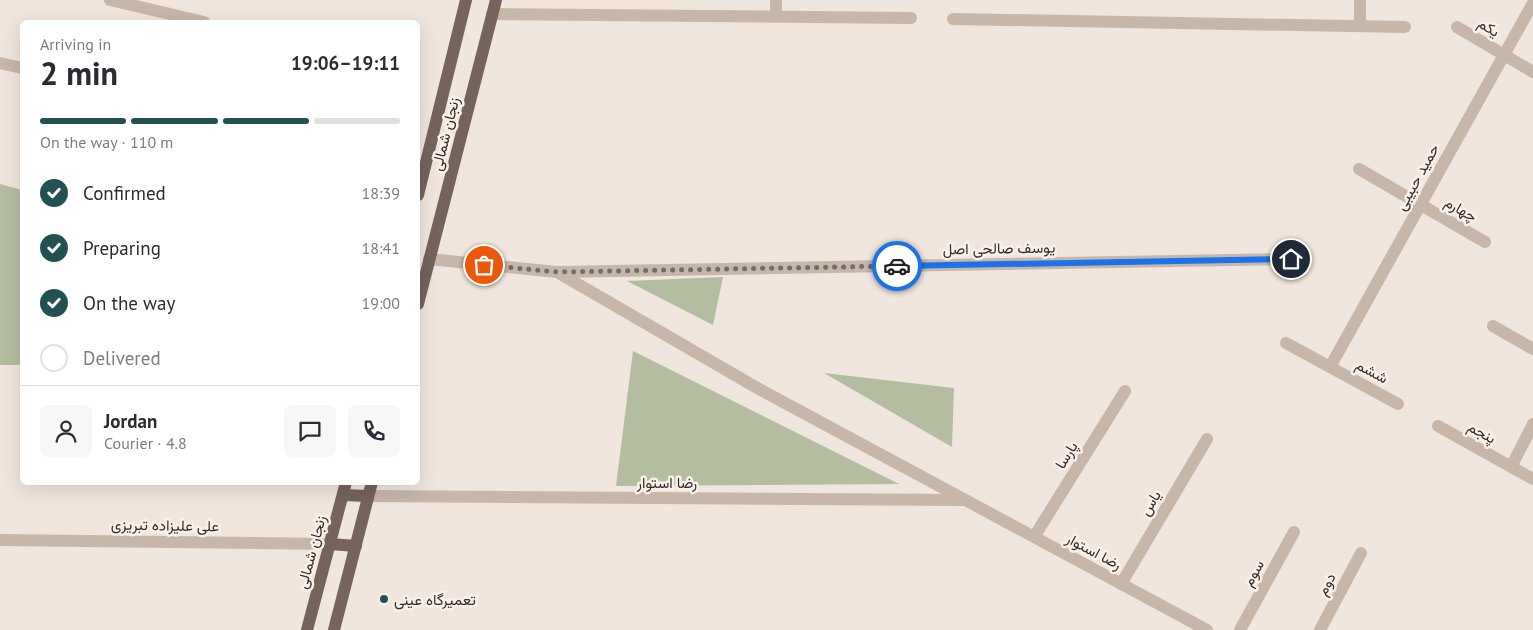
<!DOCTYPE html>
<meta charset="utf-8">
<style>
:root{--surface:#fff;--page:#f7f7f7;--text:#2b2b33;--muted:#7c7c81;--line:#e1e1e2;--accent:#235152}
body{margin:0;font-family:"PT Sans",Vazirmatn,sans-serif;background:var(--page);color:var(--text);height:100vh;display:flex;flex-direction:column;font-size:19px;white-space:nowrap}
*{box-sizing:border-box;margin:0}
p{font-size:16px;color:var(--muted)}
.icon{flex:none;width:28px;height:28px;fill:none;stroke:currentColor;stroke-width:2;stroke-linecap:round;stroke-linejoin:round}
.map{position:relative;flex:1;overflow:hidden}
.details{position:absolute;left:20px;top:20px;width:400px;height:465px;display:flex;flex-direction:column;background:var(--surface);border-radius:8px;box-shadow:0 5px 20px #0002}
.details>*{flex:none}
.pin{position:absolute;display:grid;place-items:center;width:42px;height:42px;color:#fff;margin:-21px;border:2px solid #fff;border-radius:50%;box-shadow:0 1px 5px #0007}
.courier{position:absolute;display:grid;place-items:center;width:50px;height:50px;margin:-25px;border:4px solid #1a73e8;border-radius:50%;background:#fff;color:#222;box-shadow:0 1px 6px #0007}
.head em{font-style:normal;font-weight:700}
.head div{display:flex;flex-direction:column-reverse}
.head{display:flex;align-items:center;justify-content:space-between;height:85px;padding:0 20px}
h1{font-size:32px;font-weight:700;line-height:38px}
.bar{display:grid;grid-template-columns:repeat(4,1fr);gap:8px 5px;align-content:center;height:60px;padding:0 20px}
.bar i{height:6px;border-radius:4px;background:var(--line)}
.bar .current{background:var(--accent)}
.bar p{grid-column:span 4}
.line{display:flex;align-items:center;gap:12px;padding:0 20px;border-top:1px solid var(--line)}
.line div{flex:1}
.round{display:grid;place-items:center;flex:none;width:52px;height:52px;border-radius:8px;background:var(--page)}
ol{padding:0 20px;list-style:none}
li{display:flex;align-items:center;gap:15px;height:55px}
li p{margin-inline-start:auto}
li .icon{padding:5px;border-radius:50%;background:var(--accent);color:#fff;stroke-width:4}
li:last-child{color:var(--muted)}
li i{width:28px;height:28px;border:2px solid var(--line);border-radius:50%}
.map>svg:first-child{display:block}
.green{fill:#b4bd9f}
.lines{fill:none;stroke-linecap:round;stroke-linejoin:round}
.minor{stroke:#c7b6aa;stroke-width:12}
.major{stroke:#75635c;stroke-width:12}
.done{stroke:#766d68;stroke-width:5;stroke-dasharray:0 9}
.route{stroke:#1a73e8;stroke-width:6}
.poi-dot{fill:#235152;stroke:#f8f0e9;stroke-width:2}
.labels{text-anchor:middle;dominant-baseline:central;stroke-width:5;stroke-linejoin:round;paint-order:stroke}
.street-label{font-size:15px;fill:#352c29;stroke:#f8f0e9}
.poi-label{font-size:15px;fill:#352c29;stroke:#f8f0e9;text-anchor:start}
</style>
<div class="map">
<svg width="1533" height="630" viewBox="0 0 1533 630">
<rect width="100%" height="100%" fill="#f0e6dd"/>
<g class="green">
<polygon points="0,184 22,190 22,365 0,365"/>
<polygon points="723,277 713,325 627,281"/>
<polygon points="633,351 899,484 616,486"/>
<polygon points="824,373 954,388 952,447"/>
</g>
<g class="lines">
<g class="minor">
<polyline points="110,0 204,22"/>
<polyline points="776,0 776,16"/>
<polyline points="492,14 911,18"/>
<polyline points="953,19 1405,27"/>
<polyline points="1360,26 1360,0"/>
<polyline points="1457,27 1533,72"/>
<polyline points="0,63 22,68"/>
<polyline points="1359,169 1485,242"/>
<polyline points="429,259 557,272 759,389 1207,630"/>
<polyline points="557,272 1291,259"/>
<polyline points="1493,326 1533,349"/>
<polyline points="1286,343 1398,404"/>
<polyline points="1330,367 1533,3"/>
<polyline points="1438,426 1533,479"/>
<polyline points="1511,467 1533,424"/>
<polyline points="368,496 963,500"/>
<polyline points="1034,537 1125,391"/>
<polyline points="0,540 330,544"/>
<polyline points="1121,584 1207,439"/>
<polyline points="1240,630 1294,532"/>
<polyline points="1320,630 1361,553"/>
</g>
<g class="major">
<polyline points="418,195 466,0"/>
<polyline points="418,304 496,0"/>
<polyline points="343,495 368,496"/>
<polyline points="330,544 356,546"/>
<polyline points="307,630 346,482"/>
<polyline points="334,630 372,482"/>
</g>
</g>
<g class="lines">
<polyline class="done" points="484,265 557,272 897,266"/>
<polyline class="route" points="897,266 1291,259"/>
</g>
<circle class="poi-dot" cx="384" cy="599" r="5"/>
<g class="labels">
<g class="street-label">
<text transform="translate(1489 27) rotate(31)">یکم</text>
<text transform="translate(445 134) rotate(-76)">زنجان شمالی</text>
<text transform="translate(1417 177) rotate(-61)">حمید حبیبی</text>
<text transform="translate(1461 209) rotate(30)">چهارم</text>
<text transform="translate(999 248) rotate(-1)">یوسف صالحی اصل</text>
<text transform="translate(1372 371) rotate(28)">ششم</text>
<text transform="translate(1482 432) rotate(29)">پنجم</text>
<text transform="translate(1066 455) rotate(-58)">پارسا</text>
<text x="667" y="482">رضا استوار</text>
<text transform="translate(1150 503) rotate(-59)">یاس</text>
<text transform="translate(165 525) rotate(1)">علی علیزاده تبریزی</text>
<text transform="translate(1094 551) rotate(28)">رضا استوار</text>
<text transform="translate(311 552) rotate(-75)">زنجان شمالی</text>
<text transform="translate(1253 573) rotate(-61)">سوم</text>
<text transform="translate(1326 584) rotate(-62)">دوم</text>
</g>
<g class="poi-label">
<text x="394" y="599">تعمیرگاه عینی</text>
</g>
</g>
</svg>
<div class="pin" style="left:484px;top:265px;background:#ea580c"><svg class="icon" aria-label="bag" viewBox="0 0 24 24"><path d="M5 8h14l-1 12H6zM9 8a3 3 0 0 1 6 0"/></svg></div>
<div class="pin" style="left:1291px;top:259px;background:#1f2937"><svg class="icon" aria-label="home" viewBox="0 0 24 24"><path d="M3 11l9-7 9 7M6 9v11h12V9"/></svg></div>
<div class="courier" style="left:897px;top:266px"><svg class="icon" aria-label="car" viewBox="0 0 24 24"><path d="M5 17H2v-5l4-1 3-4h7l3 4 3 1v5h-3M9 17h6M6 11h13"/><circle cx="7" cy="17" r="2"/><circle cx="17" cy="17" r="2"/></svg></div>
<section class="details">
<div class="head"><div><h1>2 min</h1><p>Arriving in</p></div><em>19:06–19:11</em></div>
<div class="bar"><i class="current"></i><i class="current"></i><i class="current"></i><i></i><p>On the way · 110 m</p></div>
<ol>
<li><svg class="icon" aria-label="check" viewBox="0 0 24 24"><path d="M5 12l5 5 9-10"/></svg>Confirmed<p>18:39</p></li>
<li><svg class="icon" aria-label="check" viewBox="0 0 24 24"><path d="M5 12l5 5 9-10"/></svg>Preparing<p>18:41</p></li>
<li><svg class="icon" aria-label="check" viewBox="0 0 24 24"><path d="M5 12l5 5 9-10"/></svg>On the way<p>19:00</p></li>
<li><i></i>Delivered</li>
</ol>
<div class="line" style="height:90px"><a class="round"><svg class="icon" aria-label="person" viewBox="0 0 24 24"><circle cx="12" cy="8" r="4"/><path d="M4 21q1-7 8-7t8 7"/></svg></a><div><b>Jordan</b><p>Courier · 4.8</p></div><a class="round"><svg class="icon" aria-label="chat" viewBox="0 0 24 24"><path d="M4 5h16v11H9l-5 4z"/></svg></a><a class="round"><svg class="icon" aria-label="phone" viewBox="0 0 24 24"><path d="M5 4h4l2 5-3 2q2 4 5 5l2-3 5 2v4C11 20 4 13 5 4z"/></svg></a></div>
</section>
</div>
